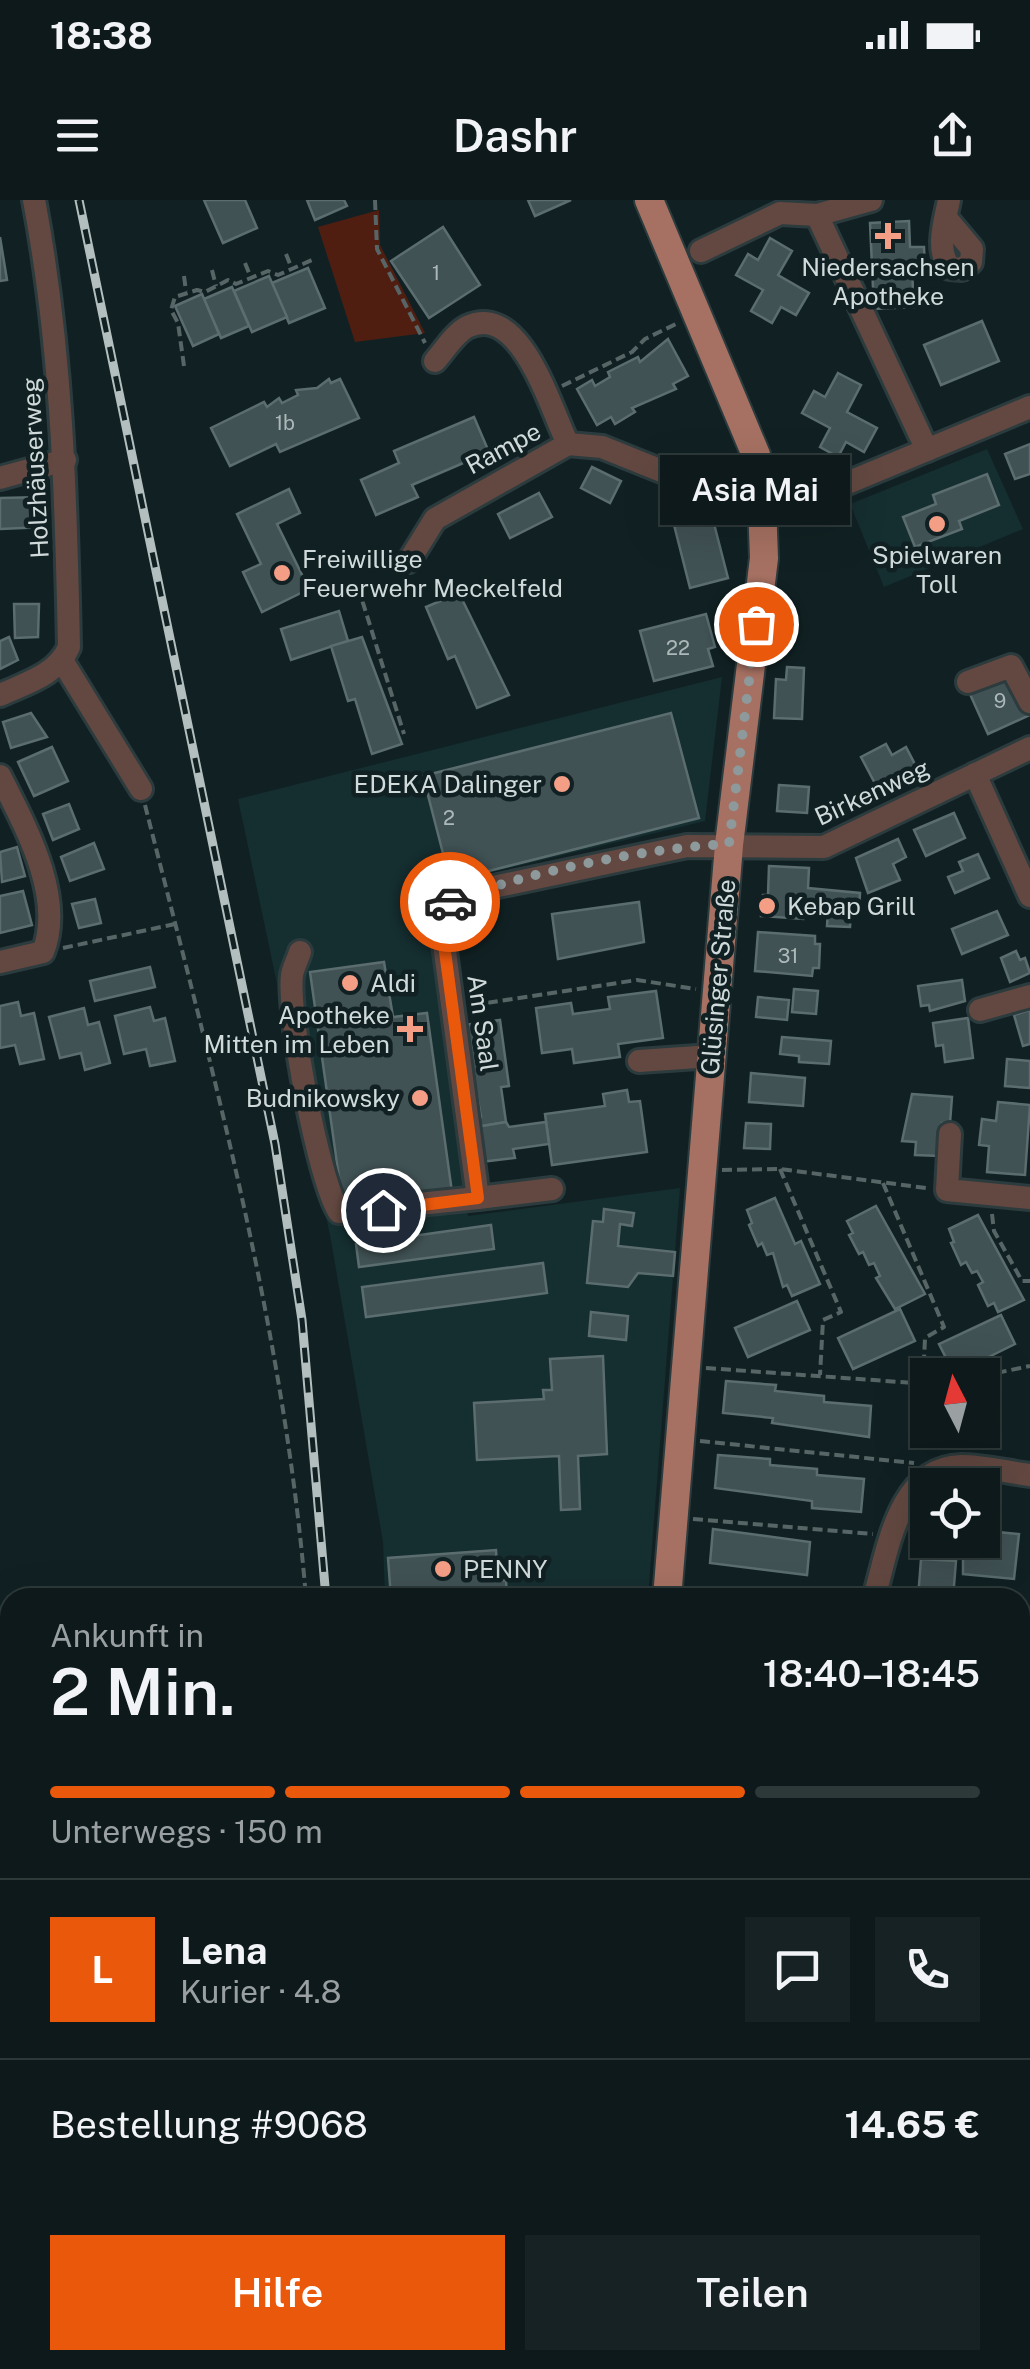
<!DOCTYPE html>
<html lang="de">
<meta charset="utf-8">
<style>
:root{--surface:#0d191a;--page:#162223;--text:#f1f3f6;--muted:#9aa0a2;--line:#2d3839;--accent:#ea580c}
body{margin:0;font-family:"Public Sans",sans-serif;background:var(--page);color:var(--text);height:100vh;display:flex;flex-direction:column;font-size:38px;white-space:nowrap}
*{box-sizing:border-box;margin:0}
p{font-size:32px;color:var(--muted)}
.icon{flex:none;width:55px;height:55px;fill:none;stroke:currentColor;stroke-width:2;stroke-linecap:round;stroke-linejoin:round}
.map{position:relative;flex:1;overflow:hidden}
.sheet{position:absolute;left:0px;top:1388px;width:1030px;height:782px;display:flex;flex-direction:column;background:var(--surface);border-radius:30px 30px 0 0;box-shadow:0 10px 40px #0002,0 0 0 2px var(--line)}
.sheet>*{flex:none}
.needle{width:65px;rotate:354deg}
.controls{position:absolute;left:910px;top:1158px;display:grid;gap:20px}
.controls a{display:grid;place-items:center;width:90px;height:90px;border-radius:0px;background:var(--surface);box-shadow:0 10px 40px #0002,0 0 0 2px var(--line);font-size:50px}
.pin{position:absolute;display:grid;place-items:center;width:85px;height:85px;color:#fff;margin:-42px;border:5px solid #fff;border-radius:50%;box-shadow:0 2px 10px #0007}
.courier{position:absolute;display:grid;place-items:center;width:100px;height:100px;margin:-50px;border:8px solid #ea580c;border-radius:50%;background:#fff;color:#222;box-shadow:0 2px 12px #0007}
.bubble{position:absolute;height:70px;border-radius:0px;background:var(--surface);box-shadow:0 10px 40px #0002,0 0 0 2px var(--line);font-size:32px;font-weight:600;line-height:70px;text-align:center}
.overview em{font-style:normal;font-weight:600}
.overview div{display:flex;flex-direction:column-reverse}
.overview{display:flex;align-items:center;justify-content:space-between;height:170px;padding:0 50px}
h1{font-size:65px;font-weight:600;line-height:75px}
.bar{display:grid;grid-template-columns:repeat(4,1fr);gap:15px 10px;align-content:center;height:120px;padding:0 50px}
.bar i{height:12px;border-radius:8px;background:var(--line)}
.bar .selected{background:var(--accent)}
.bar p{grid-column:span 4}
.line{display:flex;align-items:center;gap:25px;padding:0 50px;border-top:2px solid var(--line)}
.line div{flex:1}
.round{display:grid;place-items:center;flex:none;width:105px;height:105px;border-radius:0px;background:var(--page)}
.primary-button{display:flex;gap:20px;margin-top:auto;padding:20px 50px}
.primary-button a{flex:1;height:115px;border-radius:0px;background:var(--accent);color:#fff;font-size:40px;font-weight:600;line-height:115px;text-align:center}
.primary-button a+a{background:var(--page);color:var(--text)}
.status{display:flex;justify-content:space-between;align-items:center;height:70px;padding:0 50px;background:var(--surface);direction:ltr}
.status svg{height:28px;fill:currentColor}
header{display:flex;justify-content:space-between;align-items:center;height:130px;padding:0 50px;background:var(--surface);font-size:45px;font-weight:600}
.map>svg:first-child{display:block}
.built{fill:#152e30}
.green{fill:#501e11}
.building{fill:#415254;stroke:#5b6d6f;stroke-width:2.5}
.lines{fill:none;stroke-linecap:round;stroke-linejoin:round}
.minor-casing{stroke:#2c3b3d;stroke-width:28}
.major-casing{stroke:#2c3b3d;stroke-width:32}
.path{stroke:#576566;stroke-width:4;stroke-dasharray:10 5;stroke-linecap:butt}
.minor{stroke:#624841;stroke-width:22}
.major{stroke:#a67162;stroke-width:28}
.rail-casing{stroke:#b3bebf;stroke-width:9}
.rail{stroke:#112123;stroke-width:5;stroke-dasharray:15;stroke-linecap:butt}
.done{stroke:#8d999b;stroke-width:10;stroke-dasharray:0 18}
.route{stroke:#ea580c;stroke-width:12}
.poi-dot{fill:#f49e86;stroke:#112123;stroke-width:4}
.labels{text-anchor:middle;dominant-baseline:central;stroke-width:9;stroke-linejoin:round;paint-order:stroke}
.number-label{font-size:20px;fill:#acb8b9}
.poi-label{font-size:25px;fill:#d0dadb;stroke:#112123;text-anchor:start}
.street-label{font-size:25px;fill:#d0dadb;stroke:#112123}
</style>
<div class="status"><b>18:38</b><svg viewBox="0 0 49 12"><path d="M0 12V9h3v3zM5 12V6h3v6zM10 12V3h3v9zM15 12V0h3v12zM26 1h20v11H26zM47 4h2v5h-2z"/></svg></div>
<header><svg class="icon" aria-label="menu" viewBox="0 0 24 24"><path d="M4 6h16M4 12h16M4 18h16"/></svg>Dashr<svg class="icon" aria-label="share" viewBox="0 0 24 24"><path d="M12 15V3M7 8l5-5 5 5M5 13v7h14v-7"/></svg></header>
<div class="map">
<svg width="1030" height="2169" viewBox="0 0 1030 2169">
<rect width="100%" height="100%" fill="#112123"/>
<g class="built">
<polygon points="987,249 1023,329 884,387 850,304"/>
<polygon points="722,477 705,621 421,689 434,753 468,1016 680,988 648,1397 385,1397 383,1342 330,1035 238,599"/>
<polygon points="322,2160 617,2160 616,2169 320,2169"/>
</g>
<g class="green">
<polygon points="379,10 380,45 425,133 355,142 318,27"/>
<polygon points="1020,1781 1030,1782 1030,2127 1020,2067"/>
</g>
<g class="building">
<polygon points="204,0 245,0 257,28 223,43"/>
<polygon points="307,0 344,0 347,6 315,20"/>
<polygon points="528,0 571,0 535,16"/>
<polygon points="909,21 910,47 924,47 925,70 912,71 914,107 874,109 870,23"/>
<polygon points="443,27 480,85 429,118 391,61"/>
<polygon points="0,37 7,80 0,81"/>
<polygon points="770,38 792,51 778,75 809,93 796,115 781,107 772,123 751,111 763,90 736,75 748,54 758,60"/>
<polygon points="308,68 325,108 289,123 272,83"/>
<polygon points="269,76 287,117 252,132 234,91"/>
<polygon points="232,87 249,126 221,138 204,99"/>
<polygon points="202,94 219,134 193,146 175,106"/>
<polygon points="982,121 999,161 941,185 924,145"/>
<polygon points="668,139 688,176 673,184 676,189 632,208 635,212 615,224 611,217 597,225 577,189 592,180 595,186 610,177 608,172 638,157 640,162"/>
<polygon points="838,173 861,185 847,212 877,228 864,252 846,242 838,257 820,247 830,228 802,213 814,191 825,197"/>
<polygon points="329,179 331,183 340,179 359,218 280,252 276,244 230,266 211,228 264,202 267,207 279,198 282,203 298,195 296,190 317,188"/>
<polygon points="474,217 489,252 412,285 418,297 376,315 361,280 399,263 394,251"/>
<polygon points="1030,244 1030,274 1015,279 1005,254"/>
<polygon points="592,267 621,281 610,303 581,288"/>
<polygon points="987,274 999,305 959,321 962,329 915,347 903,317 936,304 933,295"/>
<polygon points="289,289 300,313 277,324 309,389 262,412 243,372 261,364 237,314"/>
<polygon points="539,293 552,317 510,338 498,314"/>
<polygon points="43,297 45,327 0,329 0,298"/>
<polygon points="711,312 728,378 690,388 673,321"/>
<polygon points="459,393 509,495 477,508 455,456 448,459 426,407"/>
<polygon points="14,404 39,404 38,437 15,438"/>
<polygon points="339,411 348,441 291,460 281,429"/>
<polygon points="706,414 715,447 708,449 713,466 654,481 640,431"/>
<polygon points="9,437 18,460 0,469 0,441"/>
<polygon points="362,437 402,544 372,554 355,499 348,501 331,446"/>
<polygon points="787,467 804,468 802,519 774,518 776,479 786,480"/>
<polygon points="1013,473 1030,515 988,534 969,492"/>
<polygon points="31,513 47,537 11,548 3,522"/>
<polygon points="671,513 699,618 465,677 446,665 423,576"/>
<polygon points="886,544 892,555 906,547 918,570 879,591 861,557"/>
<polygon points="52,547 68,581 34,596 18,562"/>
<polygon points="779,585 809,587 807,613 777,611"/>
<polygon points="69,604 79,629 53,640 43,614"/>
<polygon points="954,613 965,638 926,656 914,630"/>
<polygon points="898,639 906,657 893,664 900,680 868,693 856,658"/>
<polygon points="94,643 104,669 70,681 61,657"/>
<polygon points="17,647 25,676 2,682 0,652"/>
<polygon points="978,654 989,678 955,693 948,677 963,671 959,662"/>
<polygon points="769,666 809,668 808,688 860,693 859,712 851,711 850,727 827,726 828,710 803,709 803,719 761,716 763,695 768,695"/>
<polygon points="23,691 32,725 0,733 0,696"/>
<polygon points="95,699 101,723 79,728 72,704"/>
<polygon points="639,702 644,742 558,759 552,714"/>
<polygon points="997,711 1008,735 962,754 952,729"/>
<polygon points="758,732 815,736 815,744 820,744 819,768 813,768 812,776 755,771"/>
<polygon points="1016,751 1020,760 1025,758 1030,773 1010,782 1001,758"/>
<polygon points="384,762 393,817 427,813 452,992 343,1006 310,772"/>
<polygon points="150,767 155,787 95,801 90,781"/>
<polygon points="962,780 965,801 930,811 929,805 921,806 918,786"/>
<polygon points="794,789 818,791 816,814 792,812"/>
<polygon points="656,791 663,838 618,844 620,857 574,863 572,849 542,853 536,808 571,803 573,814 610,809 608,797"/>
<polygon points="758,797 789,800 787,820 756,817"/>
<polygon points="18,802 21,816 34,813 44,859 20,864 15,845 0,848 0,806"/>
<polygon points="150,807 154,821 165,818 175,861 150,866 146,849 124,854 115,816"/>
<polygon points="84,808 88,825 99,822 110,863 85,870 81,853 60,858 49,817"/>
<polygon points="1030,810 1030,844 1023,846 1014,815"/>
<polygon points="968,818 973,858 945,862 943,845 936,846 933,823"/>
<polygon points="500,820 509,886 501,887 506,922 476,927 474,918 481,917 464,825"/>
<polygon points="782,837 831,841 829,864 799,862 799,856 780,854"/>
<polygon points="1007,859 1030,861 1030,888 1005,886"/>
<polygon points="751,873 805,878 803,906 749,902"/>
<polygon points="627,890 629,902 640,901 647,952 552,965 545,914 605,906 603,894"/>
<polygon points="912,894 952,897 950,923 942,923 940,956 915,955 916,942 902,941"/>
<polygon points="998,902 1030,905 1025,975 987,972 989,946 979,945 982,919 996,921"/>
<polygon points="506,922 509,927 546,922 549,944 513,949 515,958 480,962 476,927"/>
<polygon points="746,923 771,924 770,949 744,948"/>
<polygon points="775,998 795,1044 801,1041 820,1084 792,1096 787,1085 783,1087 773,1053 767,1055 762,1043 758,1046 749,1025 752,1023 747,1010"/>
<polygon points="876,1006 925,1094 895,1109 876,1078 880,1076 874,1063 869,1065 863,1052 859,1054 849,1035 853,1033 847,1021"/>
<polygon points="604,1009 634,1013 632,1026 620,1024 618,1046 675,1052 673,1076 638,1073 628,1087 587,1083 593,1021 603,1022"/>
<polygon points="978,1015 1024,1100 998,1112 994,1103 988,1106 978,1085 983,1082 977,1071 972,1073 966,1062 961,1065 951,1043 954,1042 949,1029"/>
<polygon points="491,1025 494,1049 359,1067 356,1044"/>
<polygon points="543,1063 547,1093 366,1117 362,1087"/>
<polygon points="797,1101 810,1130 748,1157 735,1128"/>
<polygon points="900,1109 915,1141 853,1169 838,1138"/>
<polygon points="591,1112 628,1116 626,1140 589,1136"/>
<polygon points="1001,1115 1015,1144 954,1174 939,1144"/>
<polygon points="603,1156 607,1254 578,1256 580,1309 561,1310 559,1256 477,1260 474,1203 544,1199 543,1190 552,1190 550,1159"/>
<polygon points="726,1181 776,1185 775,1191 824,1196 824,1202 871,1206 869,1237 772,1223 773,1218 723,1213"/>
<polygon points="718,1255 770,1259 770,1265 817,1269 817,1275 864,1279 861,1312 812,1308 812,1301 715,1288"/>
<polygon points="982,1324 998,1326 998,1332 1019,1334 1014,1379 963,1374 963,1340 982,1340"/>
<polygon points="713,1329 810,1342 807,1375 710,1363"/>
<polygon points="496,1350 498,1381 506,1380 507,1398 391,1398 388,1358"/>
<polygon points="921,1359 956,1361 953,1398 918,1398"/>
<polygon points="1020,1504 1030,1504 1030,1557 1020,1556"/>
<polygon points="1023,1623 1030,1628 1030,1678 1025,1685 1020,1682"/>
<polygon points="433,2164 474,2166 473,2169 432,2169"/>
</g>
<g class="lines">
<defs>
<g id="minor">
<polyline points="871,0 817,15 927,250"/>
<path d="M946 18 972 49 971 62 962 69 950 68C935 50 945 21 949 0"/>
<polyline points="701,51 780,13 817,15"/>
<path d="M435 161C444 151 455 133 467 127 521 101 550 208 568 244"/>
<polyline points="0,278 65,260"/>
<polyline points="409,361 435,319 568,244 602,247 699,286 762,299 840,286 1030,207"/>
<polyline points="63,462 141,589"/>
<polyline points="968,482 1011,466 1030,502"/>
<path d="M0 495C26 483 57 475 69 447 66 296 62 148 34 0"/>
<polyline points="975,574 1030,696"/>
<path d="M0 576C25 626 65 697 43 752L0 762"/>
<path d="M300 752C298 759 293 768 292 775 287 813 319 982 339 1012L478 998 439 707 484 689 687 646 824 647 1030 548"/>
<polyline points="980,810 1030,796"/>
<polyline points="639,861 712,856"/>
<polyline points="950,934 947,990 1030,998"/>
<polyline points="478,998 552,989"/>
<path d="M874 1398C888 1350 898 1268 961 1266 983 1266 1008 1272 1030 1275"/>
<polyline points="1020,1592 1030,1599"/>
<polyline points="523,2160 561,2164"/>
<polyline points="350,2169 350,2160"/>
</g>
<g id="major">
<polyline points="649,0 756,255 761,276 764,358 729,645 667,1398"/>
<polyline points="604,2169 605,2160"/>
</g>
</defs>
<use href="#minor" class="minor-casing"/>
<use href="#major" class="major-casing"/>
<g class="path">
<polyline points="375,0 377,49 425,143"/>
<polyline points="286,54 292,69"/>
<polyline points="245,63 251,78"/>
<polyline points="212,70 216,86"/>
<polyline points="184,76 186,91"/>
<polyline points="184,166 178,123 171,110 175,97 197,90 205,92 228,80 236,84 268,71 278,75 312,60"/>
<polyline points="562,186 632,152 645,139 676,124"/>
<polyline points="358,387 404,534"/>
<path d="M145 605C211 866 284 1128 306 1398"/>
<polyline points="63,748 175,724"/>
<polyline points="473,805 637,780 696,789"/>
<polyline points="780,969 841,1112 823,1120 820,1175"/>
<polyline points="722,970 780,969 926,988"/>
<polyline points="883,983 944,1127 925,1138 923,1183"/>
<polyline points="992,1014 994,1031 1022,1081 1030,1081"/>
<polyline points="706,1168 928,1184"/>
<polyline points="982,1176 1030,1166"/>
<polyline points="700,1241 914,1263"/>
<polyline points="693,1319 873,1334"/>
<polyline points="689,1394 739,1398"/>
<polyline points="1020,1418 1030,1421"/>
<polyline points="1020,1469 1030,1443"/>
<polyline points="1020,1496 1030,1497"/>
<polyline points="1020,1917 1030,1936"/>
</g>
<use href="#minor" class="minor"/>
<use href="#major" class="major"/>
<defs>
<g id="rail">
<polyline points="79,0 275,944 302,1120 326,1398"/>
<polyline points="282,2169 284,2160"/>
</g>
</defs>
<use href="#rail" class="rail-casing"/>
<use href="#rail" class="rail"/>
</g>
<g class="lines">
<path class="done" d="M450 702C521 673 652 647 729 644L756 424"/>
<polyline class="route" points="383,1010 478,998 439,707 450,702"/>
</g>
<g class="poi-dot">
<path d="M883 21h10v10h10v10h-10v10h-10v-10h-10v-10h10z"/>
<circle cx="937" cy="324" r="10"/>
<circle cx="282" cy="373" r="10"/>
<circle cx="562" cy="584" r="10"/>
<circle cx="767" cy="706" r="10"/>
<circle cx="350" cy="783" r="10"/>
<path d="M405 814h10v10h10v10h-10v10h-10v-10h-10v-10h10z"/>
<circle cx="420" cy="898" r="10"/>
<circle cx="443" cy="1369" r="10"/>
</g>
<g class="labels">
<g class="number-label">
<text x="436" y="73">1</text>
<text x="285" y="223">1b</text>
<text x="678" y="448">22</text>
<text x="1000" y="501">9</text>
<text x="449" y="618">2</text>
<text x="788" y="756">31</text>
</g>
<g class="poi-label">
<text x="888" y="67" text-anchor="middle">Niedersachsen<tspan x="888" dy="29">Apotheke</tspan></text>
<text x="937" y="355" text-anchor="middle">Spielwaren<tspan x="937" dy="29">Toll</tspan></text>
<text x="302" y="359">Freiwillige<tspan x="302" dy="29">Feuerwehr Meckelfeld</tspan></text>
<text x="542" y="584" text-anchor="end">EDEKA Dalinger</text>
<text x="787" y="706">Kebap Grill</text>
<text x="370" y="783">Aldi</text>
<text x="390" y="815" text-anchor="end">Apotheke<tspan x="390" dy="29">Mitten im Leben</tspan></text>
<text x="400" y="898" text-anchor="end">Budnikowsky</text>
<text x="463" y="1369">PENNY</text>
</g>
<g class="street-label">
<text transform="translate(503 248) rotate(-28)">Rampe</text>
<text transform="translate(35 268) rotate(-93)">Holzhäuserweg</text>
<text transform="translate(872 592) rotate(-25)">Birkenweg</text>
<text transform="translate(718 777) rotate(-85)">Glüsinger Straße</text>
<text transform="translate(483 823) rotate(82)">Am Saal</text>
</g>
</g>
</svg>
<div class="controls">
<a><svg class="needle" viewBox="-14 -14 28 28"><path d="M0-13l5 13h-10z" fill="#e53935"/><path d="M0 13l5-13h-10z" fill="#9aa0a2"/></svg></a>
<a><svg class="icon" aria-label="locate" viewBox="0 0 24 24"><circle cx="12" cy="12" r="6"/><path d="M12 2v4M12 18v4M2 12h4M18 12h4"/></svg></a>
</div>
<div class="pin" style="left:756px;top:424px;background:#ea580c"><svg class="icon" aria-label="bag" viewBox="0 0 24 24"><path d="M5 8h14l-1 12H6zM9 8a3 3 0 0 1 6 0"/></svg></div>
<div class="pin" style="left:383px;top:1010px;background:#1f2937"><svg class="icon" aria-label="home" viewBox="0 0 24 24"><path d="M3 11l9-7 9 7M6 9v11h12V9"/></svg></div>
<div class="courier" style="left:450px;top:702px"><svg class="icon" aria-label="car" viewBox="0 0 24 24"><path d="M5 17H2v-5l4-1 3-4h7l3 4 3 1v5h-3M9 17h6M6 11h13"/><circle cx="7" cy="17" r="2"/><circle cx="17" cy="17" r="2"/></svg></div>
<div class="bubble" style="left:660px;top:255px;width:190px">Asia Mai</div>
<section class="sheet">
<div class="overview"><div><h1>2 Min.</h1><p>Ankunft in</p></div><em>18:40–18:45</em></div>
<div class="bar"><i class="selected"></i><i class="selected"></i><i class="selected"></i><i></i><p>Unterwegs · 150 m</p></div>
<div class="line" style="height:180px"><b class="round" style="background:var(--accent);color:#fff">L</b><div><b>Lena</b><p>Kurier · 4.8</p></div><a class="round"><svg class="icon" aria-label="chat" viewBox="0 0 24 24"><path d="M4 5h16v11H9l-5 4z"/></svg></a><a class="round"><svg class="icon" aria-label="phone" viewBox="0 0 24 24"><path d="M5 4h4l2 5-3 2q2 4 5 5l2-3 5 2v4C11 20 4 13 5 4z"/></svg></a></div>
<div class="line" style="height:130px"><div>Bestellung #9068</div><b>14.65 €</b></div>
<div class="primary-button"><a>Hilfe</a><a>Teilen</a></div>
</section>
</div>
